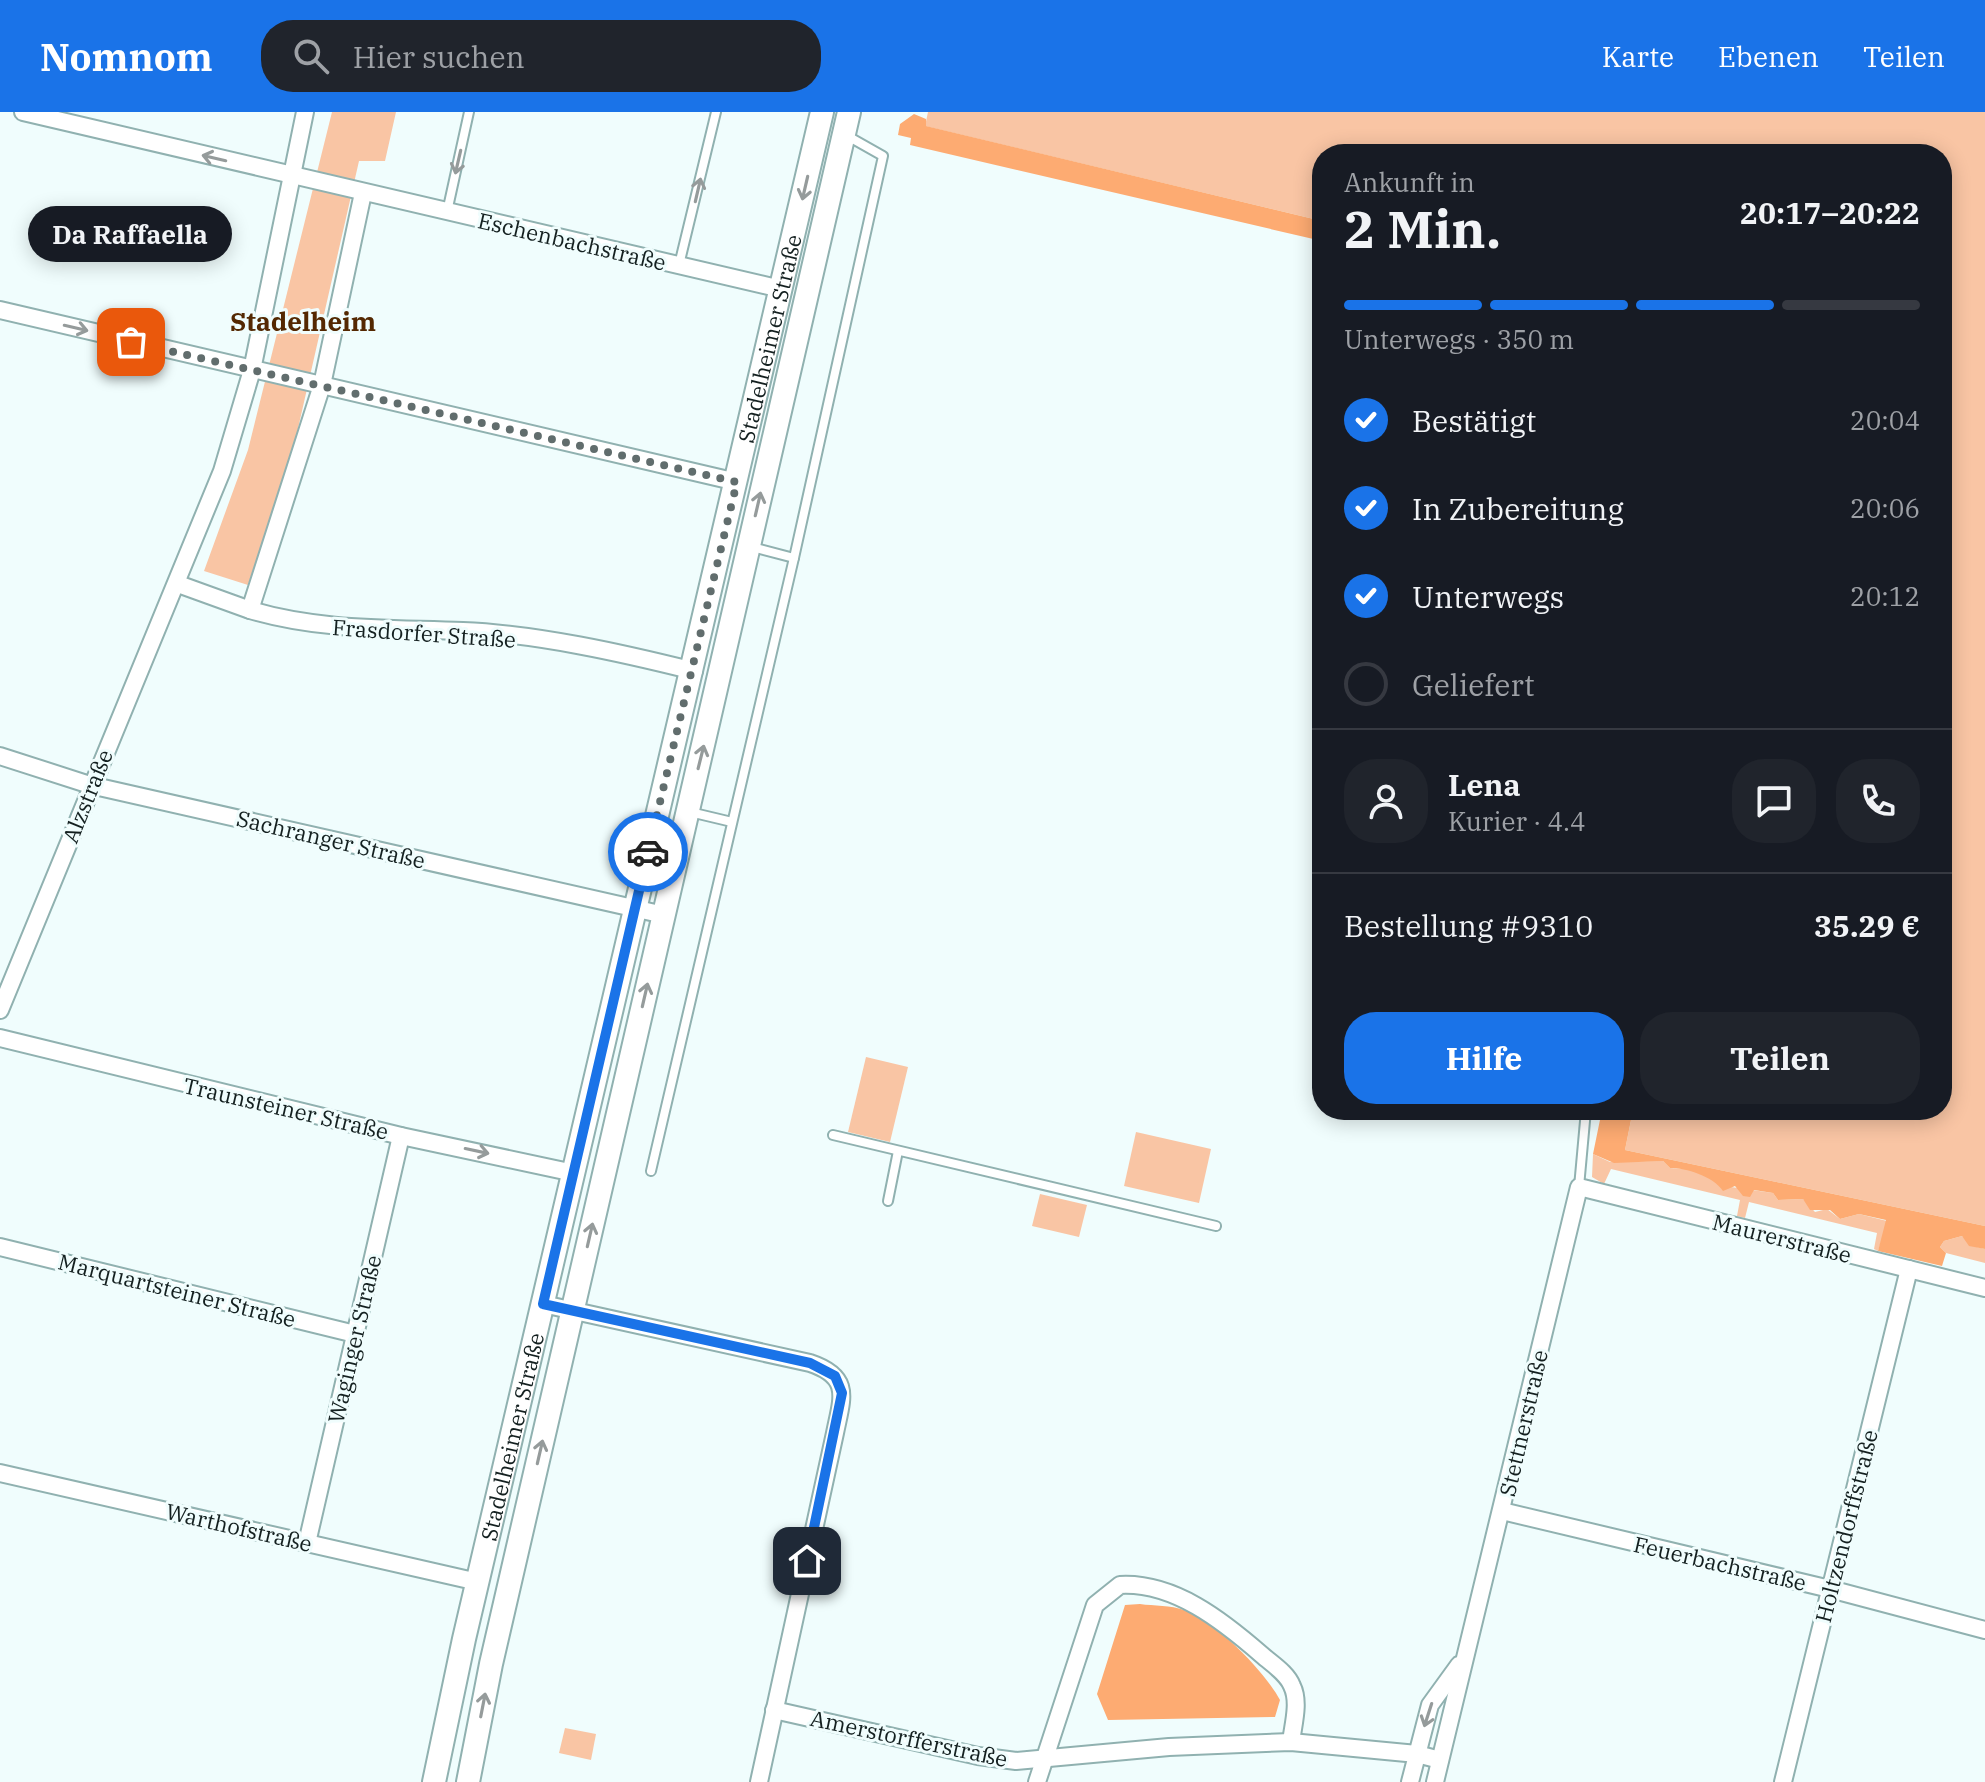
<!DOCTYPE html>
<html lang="de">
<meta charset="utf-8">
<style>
:root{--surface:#171b24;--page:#20242c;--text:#f1f3f6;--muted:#9ea1a6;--line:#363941;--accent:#1a73e8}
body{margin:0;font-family:"IBM Plex Serif",serif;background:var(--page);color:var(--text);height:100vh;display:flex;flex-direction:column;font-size:30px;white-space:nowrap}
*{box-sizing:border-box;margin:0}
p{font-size:26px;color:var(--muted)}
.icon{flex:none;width:44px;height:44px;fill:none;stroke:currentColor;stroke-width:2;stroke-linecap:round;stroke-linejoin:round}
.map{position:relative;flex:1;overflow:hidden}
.details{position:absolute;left:1312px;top:32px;width:640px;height:976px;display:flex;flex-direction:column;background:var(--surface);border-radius:32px;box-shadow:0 4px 20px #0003}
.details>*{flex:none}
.pin{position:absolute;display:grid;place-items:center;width:68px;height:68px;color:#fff;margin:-34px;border-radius:16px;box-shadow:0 4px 12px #0006}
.courier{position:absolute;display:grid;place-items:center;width:80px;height:80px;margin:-40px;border:6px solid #1a73e8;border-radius:50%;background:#fff;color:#222;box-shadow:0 2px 10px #0007}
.bubble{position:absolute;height:56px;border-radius:28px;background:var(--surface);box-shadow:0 4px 20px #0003;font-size:26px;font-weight:700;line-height:56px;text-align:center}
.summary em{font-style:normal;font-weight:700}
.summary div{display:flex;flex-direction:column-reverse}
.summary{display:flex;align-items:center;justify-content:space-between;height:136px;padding:0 32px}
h1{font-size:52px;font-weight:700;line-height:60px}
.bar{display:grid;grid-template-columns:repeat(4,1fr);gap:12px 8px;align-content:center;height:96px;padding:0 32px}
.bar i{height:10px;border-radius:6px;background:var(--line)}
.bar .on{background:var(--accent)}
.bar p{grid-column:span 4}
.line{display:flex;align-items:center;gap:20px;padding:0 32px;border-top:2px solid var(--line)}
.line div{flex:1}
.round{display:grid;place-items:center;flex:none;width:84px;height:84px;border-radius:32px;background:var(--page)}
ol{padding:0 32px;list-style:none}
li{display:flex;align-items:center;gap:24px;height:88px}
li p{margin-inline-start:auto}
li .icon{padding:8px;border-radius:50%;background:var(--accent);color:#fff;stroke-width:4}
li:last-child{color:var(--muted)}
li i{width:44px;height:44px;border:4px solid var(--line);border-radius:50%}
.action{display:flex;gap:16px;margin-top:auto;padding:16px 32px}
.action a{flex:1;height:92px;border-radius:32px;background:var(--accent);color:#fff;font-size:32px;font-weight:700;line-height:92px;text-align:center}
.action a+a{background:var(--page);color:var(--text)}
header{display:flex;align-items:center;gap:48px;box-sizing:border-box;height:112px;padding:0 40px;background:var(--accent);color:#fff}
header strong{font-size:38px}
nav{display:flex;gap:44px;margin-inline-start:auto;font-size:28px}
.search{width:560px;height:72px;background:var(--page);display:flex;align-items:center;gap:20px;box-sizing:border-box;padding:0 28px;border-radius:32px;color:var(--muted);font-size:30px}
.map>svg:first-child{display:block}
.green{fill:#f9c5a4}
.forest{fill:#fdab72}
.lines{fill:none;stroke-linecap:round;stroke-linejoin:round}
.service-casing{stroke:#90b1b0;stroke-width:12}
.minor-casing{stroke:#90b1b0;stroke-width:20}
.secondary-casing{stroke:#90b1b0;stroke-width:26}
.service{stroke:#fff;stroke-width:8}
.minor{stroke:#fff;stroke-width:16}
.secondary{stroke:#fff;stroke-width:22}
.oneway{stroke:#959b9b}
.done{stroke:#616d6d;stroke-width:8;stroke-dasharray:0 14.4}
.route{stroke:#1a73e8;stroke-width:10}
.labels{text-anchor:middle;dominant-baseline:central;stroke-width:6;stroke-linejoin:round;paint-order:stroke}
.street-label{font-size:22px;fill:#142020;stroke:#f0fdfd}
.quarter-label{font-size:26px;font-weight:bold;fill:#542802;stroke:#f0fdfd}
</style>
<header>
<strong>Nomnom</strong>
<div class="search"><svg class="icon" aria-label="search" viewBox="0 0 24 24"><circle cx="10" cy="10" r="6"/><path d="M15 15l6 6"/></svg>Hier suchen</div>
<nav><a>Karte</a><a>Ebenen</a><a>Teilen</a></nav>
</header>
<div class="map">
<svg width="1985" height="1670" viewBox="0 0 1985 1670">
<rect width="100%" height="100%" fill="#f0fdfd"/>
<g class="green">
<polygon points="332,0 396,0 385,49 359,49 294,334 248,473 204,459 248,338"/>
<polygon points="928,0 1985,0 1985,1114 1625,1038 1633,998 1942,998 1942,42 1322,42 1322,109 925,14"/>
<polygon points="866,945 908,955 890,1030 848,1020"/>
<polygon points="1136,1020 1211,1037 1199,1091 1124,1074"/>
<polygon points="1593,1042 1610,1050 1663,1049 1670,1056 1689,1057 1731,1075 1773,1081 1778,1088 1803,1087 1815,1100 1827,1097 1840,1107 1859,1102 1887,1109 1887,1112 1878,1139 1874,1137 1877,1121 1749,1090 1745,1106 1737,1104 1740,1088 1611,1057 1604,1072 1592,1065"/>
<polygon points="1040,1082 1087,1093 1079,1125 1032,1114"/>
<polygon points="1962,1124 1973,1134 1985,1137 1985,1151 1946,1141 1940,1135 1944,1129"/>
<polygon points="565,1616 596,1622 591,1648 559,1641"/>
</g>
<g class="forest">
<polygon points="914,2 926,7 926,14 1322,109 1322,129 910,33 911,26 898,23 900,12"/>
<path d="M1602 998H1633L1625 1038 1985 1114V1137L1969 1134 1962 1124 1944 1129 1940 1135 1946 1141 1942 1154 1878 1139 1886 1108 1859 1102 1840 1107 1830 1098H1810L1803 1087 1778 1088 1773 1081 1754 1078 1750 1085 1743 1084 1735 1074 1723 1079C1713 1064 1686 1056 1670 1056L1663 1049 1614 1051 1593 1042Z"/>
<path d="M1140 1492C1154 1494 1171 1493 1184 1498 1215 1508 1265 1560 1280 1588L1275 1605 1108 1608 1097 1582 1125 1493Z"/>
</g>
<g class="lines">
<defs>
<g id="service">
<polyline points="447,100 469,0"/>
<polyline points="679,153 716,0"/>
<polyline points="752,435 794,446"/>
<polyline points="690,700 732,710"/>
<polyline points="833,1023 1216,1114"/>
<polyline points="651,1059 794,446 883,44 844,22"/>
<polyline points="1579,1075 1586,998"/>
<polyline points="888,1089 898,1039"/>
</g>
<g id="minor">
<polyline points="23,0 781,177"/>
<polyline points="0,198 737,370"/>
<polyline points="178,472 250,498 322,273 363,81"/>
<path d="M250 498C321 519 390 516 463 519 537 522 622 541 694 559"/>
<polyline points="0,644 90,673 664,803"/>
<polyline points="0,898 222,359 252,258 305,0"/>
<polyline points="0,926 401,1024 574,1061"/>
<polyline points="0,1135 355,1222"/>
<path d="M543 1192 810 1251C852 1265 842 1286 835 1321L759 1670"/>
<polyline points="0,1361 478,1470"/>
<polyline points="1502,1399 1830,1477 1985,1518"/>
<polyline points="307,1431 401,1024"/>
<polyline points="774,1598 978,1644 1016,1649 1169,1635 1291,1630 1417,1642 1440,1648"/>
<path d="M1037 1670 1095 1493 1120 1473C1174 1470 1223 1509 1262 1543 1272 1552 1287 1561 1292 1574 1300 1590 1293 1613 1291 1630"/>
<polyline points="1410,1670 1430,1593 1459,1553"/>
<polyline points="1435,1670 1579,1075 1985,1176"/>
<polyline points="1783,1670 1909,1157"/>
</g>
<g id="secondary">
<path id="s1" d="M434 1670 464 1527 822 0"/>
<polyline points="468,1670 491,1552 849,0"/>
</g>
</defs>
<use href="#service" class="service-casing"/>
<use href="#minor" class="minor-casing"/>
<use href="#secondary" class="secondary-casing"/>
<use href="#service" class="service"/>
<use href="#minor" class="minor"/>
<use href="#secondary" class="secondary"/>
</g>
<defs><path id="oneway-shaft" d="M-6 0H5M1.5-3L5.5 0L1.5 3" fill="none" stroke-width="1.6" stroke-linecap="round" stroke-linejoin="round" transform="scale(2)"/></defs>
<g class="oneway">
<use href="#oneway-shaft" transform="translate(214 46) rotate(-167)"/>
<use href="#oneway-shaft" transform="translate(458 50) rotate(103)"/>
<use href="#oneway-shaft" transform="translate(805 76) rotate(103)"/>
<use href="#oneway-shaft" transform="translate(698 78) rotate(-77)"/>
<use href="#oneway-shaft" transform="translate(76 216) rotate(13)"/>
<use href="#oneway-shaft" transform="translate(758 392) rotate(-77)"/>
<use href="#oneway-shaft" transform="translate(701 645) rotate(-76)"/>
<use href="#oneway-shaft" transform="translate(645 883) rotate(-77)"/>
<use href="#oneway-shaft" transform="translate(477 1039) rotate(12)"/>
<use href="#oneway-shaft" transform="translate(590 1123) rotate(-77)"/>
<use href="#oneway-shaft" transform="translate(540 1340) rotate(-77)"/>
<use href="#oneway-shaft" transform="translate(483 1593) rotate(-79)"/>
<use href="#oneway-shaft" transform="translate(1428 1603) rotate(108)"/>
</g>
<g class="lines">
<polyline class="done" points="131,230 737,370 648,740"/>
<polyline class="route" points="648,740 543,1192 810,1251 835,1264 842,1281 807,1449"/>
</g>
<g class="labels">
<g class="street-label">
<text transform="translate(572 129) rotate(13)">Eschenbachstraße</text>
<text stroke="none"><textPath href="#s1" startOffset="1482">Stadelheimer Straße</textPath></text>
<text transform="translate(424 521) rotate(4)">Frasdorfer Straße</text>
<text transform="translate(87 684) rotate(-68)">Alzstraße</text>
<text transform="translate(331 727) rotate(13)">Sachranger Straße</text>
<text transform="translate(286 996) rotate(13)">Traunsteiner Straße</text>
<text transform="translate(1782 1126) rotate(14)">Maurerstraße</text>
<text transform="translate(177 1178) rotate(14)">Marquartsteiner Straße</text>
<text transform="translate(354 1227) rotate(-77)">Waginger Straße</text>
<text transform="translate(1523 1311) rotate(-77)">Stettnerstraße</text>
<text stroke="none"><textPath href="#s1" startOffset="354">Stadelheimer Straße</textPath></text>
<text transform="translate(1846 1414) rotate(-76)">Holtzendorffstraße</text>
<text transform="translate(239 1415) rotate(13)">Warthofstraße</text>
<text transform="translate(1720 1451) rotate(13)">Feuerbachstraße</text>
<text transform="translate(909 1626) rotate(12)">Amerstorfferstraße</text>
</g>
<g class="quarter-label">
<text x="303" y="209">Stadelheim</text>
</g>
</g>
</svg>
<div class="pin" style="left:131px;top:230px;background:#ea580c"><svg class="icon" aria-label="bag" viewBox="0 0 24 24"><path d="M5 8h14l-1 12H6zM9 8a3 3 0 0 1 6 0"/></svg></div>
<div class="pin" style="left:807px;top:1449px;background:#1f2937"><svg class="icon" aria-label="home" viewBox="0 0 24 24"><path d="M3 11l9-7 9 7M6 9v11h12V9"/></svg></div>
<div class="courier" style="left:648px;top:740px"><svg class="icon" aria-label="car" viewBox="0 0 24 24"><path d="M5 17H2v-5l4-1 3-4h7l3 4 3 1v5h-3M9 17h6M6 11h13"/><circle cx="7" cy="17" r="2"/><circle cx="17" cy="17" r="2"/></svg></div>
<div class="bubble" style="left:28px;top:94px;width:204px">Da Raffaella</div>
<section class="details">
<div class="summary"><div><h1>2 Min.</h1><p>Ankunft in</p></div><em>20:17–20:22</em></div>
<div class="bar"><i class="on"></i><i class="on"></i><i class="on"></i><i></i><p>Unterwegs · 350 m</p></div>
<ol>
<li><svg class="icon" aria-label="check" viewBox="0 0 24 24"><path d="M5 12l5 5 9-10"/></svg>Bestätigt<p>20:04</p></li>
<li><svg class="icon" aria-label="check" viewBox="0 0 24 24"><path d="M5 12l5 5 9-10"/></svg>In Zubereitung<p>20:06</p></li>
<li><svg class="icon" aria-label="check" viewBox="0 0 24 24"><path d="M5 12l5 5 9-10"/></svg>Unterwegs<p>20:12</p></li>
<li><i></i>Geliefert</li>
</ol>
<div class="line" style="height:144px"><a class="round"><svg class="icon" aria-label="person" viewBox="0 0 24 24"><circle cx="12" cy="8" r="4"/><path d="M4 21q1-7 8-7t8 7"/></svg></a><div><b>Lena</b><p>Kurier · 4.4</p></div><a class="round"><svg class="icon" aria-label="chat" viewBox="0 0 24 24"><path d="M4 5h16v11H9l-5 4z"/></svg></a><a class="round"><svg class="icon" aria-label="phone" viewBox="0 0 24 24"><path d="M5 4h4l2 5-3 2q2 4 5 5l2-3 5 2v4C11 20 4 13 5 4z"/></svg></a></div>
<div class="line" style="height:104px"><div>Bestellung #9310</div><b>35.29 €</b></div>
<div class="action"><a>Hilfe</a><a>Teilen</a></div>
</section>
</div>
